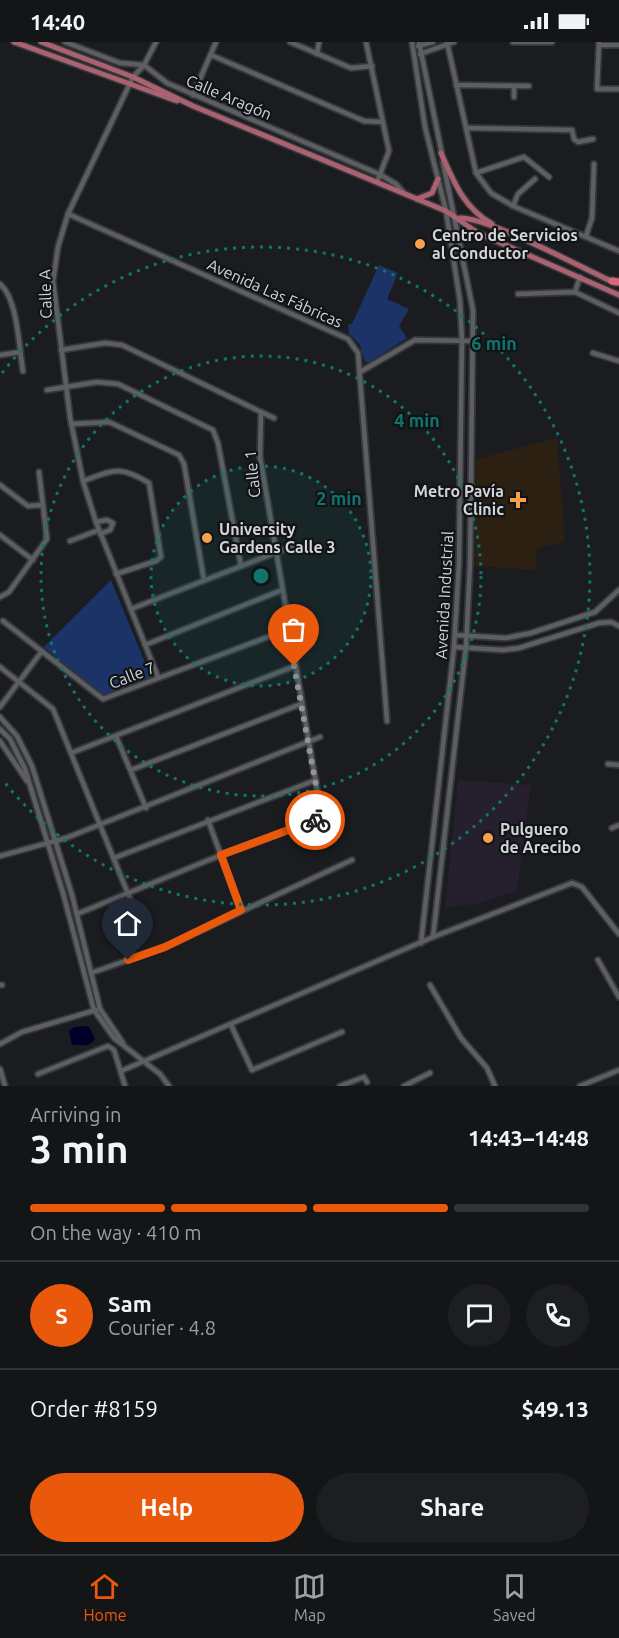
<!DOCTYPE html>
<meta charset="utf-8">
<style>
:root{--surface:#141517;--page:#1d1e20;--text:#f1f3f6;--muted:#9d9fa1;--line:#333436;--accent:#ea580c}
body{margin:0;font-family:Ubuntu,sans-serif;background:var(--page);color:var(--text);height:100vh;display:flex;flex-direction:column;font-size:22px;white-space:nowrap}
*{box-sizing:border-box;margin:0}
p{font-size:20px;color:var(--muted)}
.icon{flex:none;width:33px;height:33px;fill:none;stroke:currentColor;stroke-width:2;stroke-linecap:round;stroke-linejoin:round}
.map{position:relative;height:1044px;overflow:hidden}
.drawer{display:flex;flex-direction:column;background:var(--surface);flex:1}
.drawer>*{flex:none}
.pin{position:absolute;display:grid;place-items:center;width:51px;height:51px;color:#fff;margin:-62px -26px;border-radius:50% 50% 50% 0;rotate:-45deg;box-shadow:0 0 6px #0007}
.pin .icon{rotate:45deg}
.courier{position:absolute;display:grid;place-items:center;width:60px;height:60px;margin:-30px;border:4px solid #ea580c;border-radius:50%;background:#fff;color:#222;box-shadow:0 2px 8px #0007}
.summary em{font-style:normal;font-weight:600}
.summary div{display:flex;flex-direction:column-reverse}
.summary{display:flex;align-items:center;justify-content:space-between;height:102px;padding:0 30px}
h1{font-size:39px;font-weight:600;line-height:45px}
.bar{display:grid;grid-template-columns:repeat(4,1fr);gap:9px 6px;align-content:center;height:72px;padding:0 30px}
.bar i{height:8px;border-radius:4px;background:var(--line)}
.bar .active{background:var(--accent)}
.bar p{grid-column:span 4}
.line{display:flex;align-items:center;gap:15px;padding:0 30px;border-top:2px solid var(--line)}
.line div{flex:1}
.round{display:grid;place-items:center;flex:none;width:63px;height:63px;border-radius:32px;background:var(--page)}
.button{display:flex;gap:12px;margin-top:auto;padding:12px 30px}
.button a{flex:1;height:69px;border-radius:36px;background:var(--accent);color:#fff;font-size:24px;font-weight:600;line-height:69px;text-align:center}
.button a+a{background:var(--page);color:var(--text)}
.status{display:flex;justify-content:space-between;align-items:center;height:42px;padding:0 30px;background:var(--surface);direction:ltr}
.status svg{height:16px;fill:currentColor}
.tabs{display:flex;justify-content:space-around;align-items:center;height:84px;border-top:2px solid var(--line);background:var(--surface);font-size:16px;color:var(--muted)}
.tabs a{display:grid;justify-items:center;gap:3px}
.tabs .active{color:var(--accent)}
.map>svg:first-child{display:block}
.commercial{fill:#261f2e}
.medical{fill:#2b2012}
.green{fill:#1c3368}
.water{fill:#00002b}
.lines{fill:none;stroke-linecap:round;stroke-linejoin:round}
.minor-casing{stroke:#36373a;stroke-width:8}
.major-casing{stroke:#36373a;stroke-width:8}
.highway-casing{stroke:#36373a;stroke-width:10}
.minor{stroke:#5c5e62;stroke-width:4.5}
.major{stroke:#aa6270;stroke-width:5}
.highway{stroke:#de647a;stroke-width:7}
.done{stroke:#929497;stroke-width:6;stroke-dasharray:0 10.8}
.route{stroke:#ea580c;stroke-width:8}
.ring{fill:none;stroke:#0f766e;stroke-width:3;stroke-dasharray:3 6}
.poi-dot{fill:#f8a04b;stroke:#111316;stroke-width:2}
.labels{text-anchor:middle;dominant-baseline:central;stroke-width:4.5;stroke-linejoin:round;paint-order:stroke}
.street-label{font-size:16px;fill:#d3d4d7;stroke:#111316}
.poi-label{font-size:16px;font-weight:bold;fill:#d3d4d7;stroke:#111316;text-anchor:start}
.centre{fill:#0f766e;stroke:#111316;stroke-width:3}
.ring-label{font-size:18px;text-anchor:middle;font-weight:bold;fill:#0f766e;stroke:#111316;stroke-width:4.5;stroke-linejoin:round;paint-order:stroke}
</style>
<div class="status"><b>14:40</b><svg viewBox="0 0 49 12"><path d="M0 12V9h3v3zM5 12V6h3v6zM10 12V3h3v9zM15 12V0h3v12zM26 1h20v11H26zM47 4h2v5h-2z"/></svg></div>
<div class="map">
<svg width="619" height="1044" viewBox="0 0 619 1044">
<rect width="100%" height="100%" fill="#1a1c1f"/>
<polygon class="commercial" points="458,738 531,743 517,849 480,861 445,866"/>
<polygon class="medical" points="557,396 565,499 537,507 536,528 475,524 476,417"/>
<g class="green">
<polygon points="379,223 398,231 387,257 409,267 399,284 407,296 370,320 365,320 360,303 349,291 348,283 352,282"/>
<polygon points="111,538 151,635 104,654 44,605"/>
</g>
<path class="water" d="M86 984 89 985 95 997C88 1007 80 1002 72 1003L69 989 74 985Z"/>
<g class="lines">
<defs>
<g id="minor">
<polyline points="65,0 120,21 144,23 167,41 381,133 396,142 404,151"/>
<polyline points="156,0 144,23 133,35 68,172 58,205 53,239 70,375 83,439 96,480 158,635"/>
<polyline points="290,0 351,26 372,24"/>
<polyline points="366,0 389,109 377,140"/>
<polyline points="412,0 425,85 446,169 460,259 462,299 459,521 454,605 421,901"/>
<polyline points="419,0 442,112"/>
<polyline points="447,0 476,131 491,151 513,164 619,209"/>
<polyline points="513,0 552,0"/>
<polyline points="599,0 597,47 619,47"/>
<polyline points="599,3 619,3"/>
<polyline points="418,4 433,0"/>
<polyline points="317,12 319,0"/>
<polyline points="420,12 454,0"/>
<polyline points="211,13 364,79 383,80"/>
<polyline points="456,43 529,44"/>
<polyline points="193,53 216,0"/>
<polyline points="514,55 514,45"/>
<polyline points="466,86 572,88 574,97 578,100 593,97"/>
<polyline points="476,131 524,115 549,135"/>
<polyline points="513,164 518,152 535,137"/>
<polyline points="68,172 348,297 358,311 387,679"/>
<polyline points="586,194 592,176 594,122"/>
<path d="M0 242C18 257 19 307 23 329"/>
<polyline points="575,250 580,235"/>
<polyline points="518,252 575,250 619,271"/>
<polyline points="61,308 105,301 122,303 261,370 260,415 322,776"/>
<polyline points="593,311 619,319"/>
<polyline points="0,313 20,310"/>
<polyline points="360,330 415,298 472,299"/>
<polyline points="47,348 97,340 118,342 213,388 218,401 241,524"/>
<polyline points="261,370 274,376"/>
<polyline points="71,382 109,380 179,413 184,422 204,538"/>
<path d="M83 439C114 428 119 423 149 441L161 515 156 519 116 532"/>
<polyline points="0,443 28,464 43,463"/>
<polyline points="96,480 107,478 113,481 110,488 100,492"/>
<polyline points="0,493 33,518"/>
<polyline points="70,499 99,488"/>
<polyline points="0,555 9,550 47,497 39,430"/>
<polyline points="131,567 293,504"/>
<polyline points="3,579 103,657 289,587"/>
<polyline points="455,593 506,596 531,591 595,570 619,548"/>
<polyline points="145,603 282,548"/>
<polyline points="454,605 503,608 519,606 599,581 611,580 619,584"/>
<polyline points="0,625 53,667 137,874"/>
<polyline points="0,665 42,609"/>
<polyline points="0,675 17,694 32,724 72,853 100,967 123,1001"/>
<polyline points="0,687 10,697 25,727 63,851 94,968 114,996 160,1032 169,1044"/>
<polyline points="116,694 146,766"/>
<polyline points="0,699 27,739"/>
<polyline points="71,711 295,624"/>
<polyline points="608,722 619,723"/>
<polyline points="131,728 301,662"/>
<polyline points="208,778 241,868"/>
<polyline points="612,786 619,783"/>
<polyline points="0,814 66,796 320,695"/>
<polyline points="114,816 316,738"/>
<polyline points="77,872 221,813 322,776 338,767"/>
<polyline points="433,895 466,605 470,522 473,268 443,120"/>
<polyline points="598,918 619,955"/>
<polyline points="91,931 165,905 352,818"/>
<polyline points="0,943 2,943"/>
<polyline points="430,943 461,996 487,1026 495,1044"/>
<polyline points="231,983 252,1028 342,990"/>
<polyline points="0,1002 22,990 96,968"/>
<polyline points="0,1027 5,1044"/>
<polyline points="121,1029 433,895 572,841 582,845 619,892"/>
<polyline points="38,1032 108,1004 114,1008 125,1044"/>
<polyline points="340,1044 364,1035 367,1040"/>
<polyline points="404,1044 430,1031"/>
<polyline points="580,1044 619,1028"/>
</g>
<g id="major">
<polyline points="14,0 177,59"/>
<polyline points="41,0 133,35 193,64 446,169 478,191 619,253"/>
<path d="M441 111C454 140 463 165 492 182"/>
<polyline points="417,157 432,151 438,137"/>
<path d="M460 176C488 175 584 227 615 241"/>
</g>
<polyline id="highway" points="612,239 619,240"/>
</defs>
<use href="#minor" class="minor-casing"/>
<use href="#major" class="major-casing"/>
<use href="#highway" class="highway-casing"/>
<use href="#minor" class="minor"/>
<use href="#major" class="major"/>
<use href="#highway" class="highway"/>
</g>
<g class="lines">
<polyline class="done" points="294,624 322,776 315,778"/>
<polyline class="route" points="128,918 165,905 241,868 221,813 315,778"/>
</g>
<circle cx="261" cy="534" r="110" fill="#0f766e" fill-opacity=".12"/>
<g class="ring">
<circle cx="261" cy="534" r="110"/>
<circle cx="261" cy="534" r="220"/>
<path d="M2 331A329 329 0 1 1 2 737"/>
</g>
<g class="poi-dot">
<circle cx="420" cy="202" r="6"/>
<path d="M515 449h6v6h6v6h-6v6h-6v-6h-6v-6h6z"/>
<circle cx="207" cy="496" r="6"/>
<circle cx="488" cy="796" r="6"/>
</g>
<g class="labels">
<g class="street-label">
<text transform="translate(229 55) rotate(23)">Calle Aragón</text>
<text transform="translate(275 251) rotate(24)">Avenida Las Fábricas</text>
<text transform="translate(45 252) rotate(-92)">Calle A</text>
<text transform="translate(252 432) rotate(-96)">Calle 1</text>
<text transform="translate(444 553) rotate(-87)">Avenida Industrial</text>
<text transform="translate(132 633) rotate(-21)">Calle 7</text>
</g>
<g class="poi-label">
<text x="432" y="193">Centro de Servicios<tspan x="432" dy="18">al Conductor</tspan></text>
<text x="504" y="449" text-anchor="end">Metro Pavía<tspan x="504" dy="18">Clinic</tspan></text>
<text x="219" y="487">University<tspan x="219" dy="18">Gardens Calle 3</tspan></text>
<text x="500" y="787">Pulguero<tspan x="500" dy="18">de Arecibo</tspan></text>
</g>
</g>
<circle cx="261" cy="534" r="9" class="centre"/>
<g class="ring-label">
<text x="494" y="308">6 min</text>
<text x="417" y="385">4 min</text>
<text x="339" y="463">2 min</text>
</g>
</svg>
<div class="pin" style="left:294px;top:624px;background:#ea580c"><svg class="icon" aria-label="bag" viewBox="0 0 24 24"><path d="M5 8h14l-1 12H6zM9 8a3 3 0 0 1 6 0"/></svg></div>
<div class="pin" style="left:128px;top:918px;background:#1f2937"><svg class="icon" aria-label="home" viewBox="0 0 24 24"><path d="M3 11l9-7 9 7M6 9v11h12V9"/></svg></div>
<div class="courier" style="left:315px;top:778px"><svg class="icon" aria-label="bike" viewBox="0 0 24 24"><circle cx="6" cy="16" r="4"/><circle cx="18" cy="16" r="4"/><path d="M6 16l4-8h5l3 8M10 8l3 8H6M13 5h3"/></svg></div>
</div>
<section class="drawer">
<div class="summary"><div><h1>3 min</h1><p>Arriving in</p></div><em>14:43–14:48</em></div>
<div class="bar"><i class="active"></i><i class="active"></i><i class="active"></i><i></i><p>On the way · 410 m</p></div>
<div class="line" style="height:108px"><b class="round" style="background:var(--accent);color:#fff">S</b><div><b>Sam</b><p>Courier · 4.8</p></div><a class="round"><svg class="icon" aria-label="chat" viewBox="0 0 24 24"><path d="M4 5h16v11H9l-5 4z"/></svg></a><a class="round"><svg class="icon" aria-label="phone" viewBox="0 0 24 24"><path d="M5 4h4l2 5-3 2q2 4 5 5l2-3 5 2v4C11 20 4 13 5 4z"/></svg></a></div>
<div class="line" style="height:78px"><div>Order #8159</div><b>$49.13</b></div>
<div class="button"><a>Help</a><a>Share</a></div>
</section>
<nav class="tabs">
<a class="active"><svg class="icon" aria-label="home" viewBox="0 0 24 24"><path d="M3 11l9-7 9 7M6 9v11h12V9"/></svg>Home</a>
<a><svg class="icon" aria-label="map" viewBox="0 0 24 24"><path d="M3 6l6-2 6 2 6-2v14l-6 2-6-2-6 2zM9 4v14M15 6v14"/></svg>Map</a>
<a><svg class="icon" aria-label="saved" viewBox="0 0 24 24"><path d="M7 4h10v16l-5-4-5 4z"/></svg>Saved</a>
</nav>
